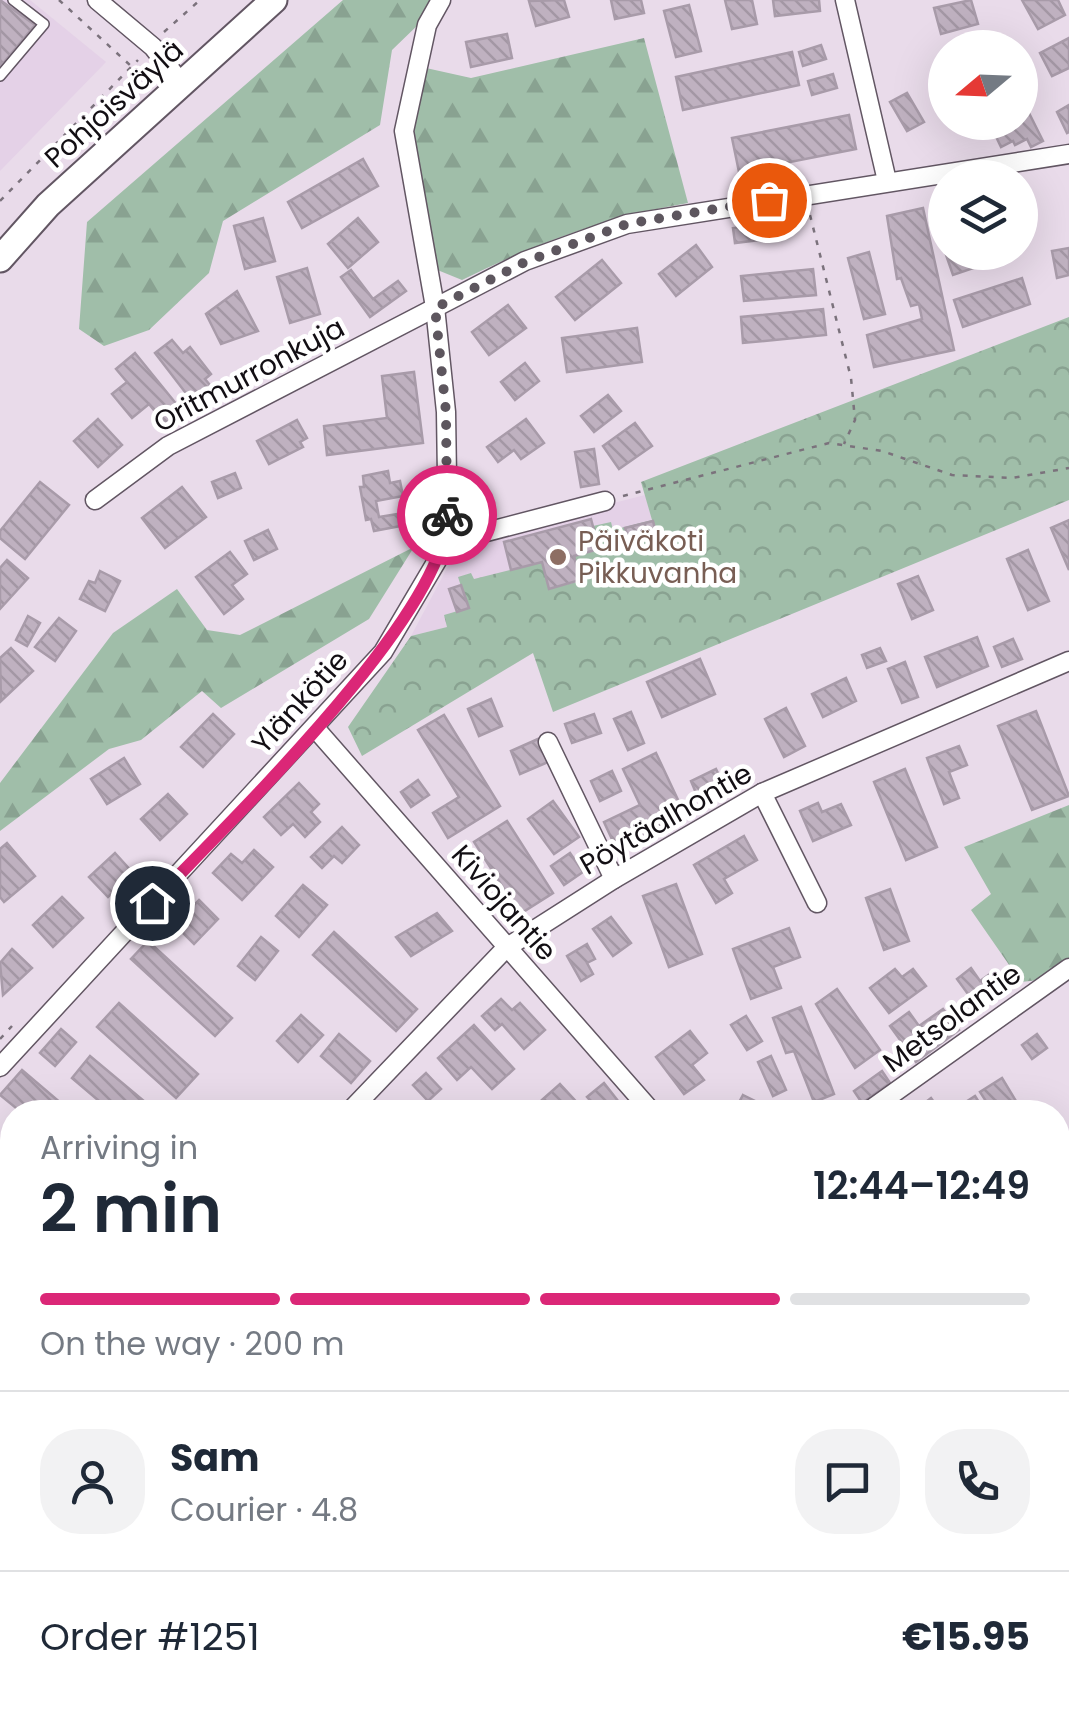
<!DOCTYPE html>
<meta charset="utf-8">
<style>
:root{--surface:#fff;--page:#f2f2f3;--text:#1f2937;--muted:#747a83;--line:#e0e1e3;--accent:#db2777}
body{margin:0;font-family:Poppins,sans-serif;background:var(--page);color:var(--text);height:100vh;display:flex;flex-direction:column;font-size:38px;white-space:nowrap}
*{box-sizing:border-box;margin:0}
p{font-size:32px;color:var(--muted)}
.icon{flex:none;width:55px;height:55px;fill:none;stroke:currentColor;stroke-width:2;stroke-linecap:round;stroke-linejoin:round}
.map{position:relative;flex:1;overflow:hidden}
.panel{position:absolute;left:0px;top:1100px;width:1070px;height:620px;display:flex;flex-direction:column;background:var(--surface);border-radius:40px 40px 0 0;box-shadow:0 10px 40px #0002}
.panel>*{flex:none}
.needle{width:65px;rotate:251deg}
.fabs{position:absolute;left:928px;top:30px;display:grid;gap:20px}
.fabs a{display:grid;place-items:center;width:110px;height:110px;border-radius:50%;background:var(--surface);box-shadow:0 10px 40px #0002;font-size:50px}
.pin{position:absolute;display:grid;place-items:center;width:85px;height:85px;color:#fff;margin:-42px;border:5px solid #fff;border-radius:50%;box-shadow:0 2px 10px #0007}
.courier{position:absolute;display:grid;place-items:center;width:100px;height:100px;margin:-50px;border:8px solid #db2777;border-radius:50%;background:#fff;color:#222;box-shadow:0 2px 12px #0007}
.overview em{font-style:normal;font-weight:600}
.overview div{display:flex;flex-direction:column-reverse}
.overview{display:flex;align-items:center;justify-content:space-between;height:170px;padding:0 40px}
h1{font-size:65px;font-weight:600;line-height:75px}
.bar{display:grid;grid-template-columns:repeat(4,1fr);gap:15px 10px;align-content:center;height:120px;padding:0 40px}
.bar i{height:12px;border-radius:8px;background:var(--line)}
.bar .selected{background:var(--accent)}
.bar p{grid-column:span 4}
.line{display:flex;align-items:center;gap:25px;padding:0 40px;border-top:2px solid var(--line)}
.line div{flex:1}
.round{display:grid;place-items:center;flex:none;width:105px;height:105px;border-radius:40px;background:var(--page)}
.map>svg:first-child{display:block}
.built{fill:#e4d1e7}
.forest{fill:url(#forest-firs)}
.park{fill:url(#park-crowns)}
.building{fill:url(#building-back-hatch);stroke:#a89ba9;stroke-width:2.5}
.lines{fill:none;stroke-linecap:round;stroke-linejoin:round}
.lane-casing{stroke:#625663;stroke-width:12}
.street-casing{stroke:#625663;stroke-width:21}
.secondary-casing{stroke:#625663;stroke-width:29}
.path{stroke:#7b727c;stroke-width:2.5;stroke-dasharray:5 8;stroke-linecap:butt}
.lane{stroke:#fff;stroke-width:9}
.street{stroke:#fff;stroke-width:18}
.secondary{stroke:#fff;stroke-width:25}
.done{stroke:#5d565e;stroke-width:10;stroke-dasharray:0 18}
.route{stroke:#db2777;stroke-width:12}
.education-dot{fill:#8d6e63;stroke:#fff;stroke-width:4}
.labels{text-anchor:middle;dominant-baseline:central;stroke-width:9;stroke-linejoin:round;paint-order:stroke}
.street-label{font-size:28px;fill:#120e13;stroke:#fff}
.education-label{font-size:28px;fill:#785e54;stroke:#fff;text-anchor:start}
</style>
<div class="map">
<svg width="1069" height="1720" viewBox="0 0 1069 1720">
<defs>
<pattern id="forest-firs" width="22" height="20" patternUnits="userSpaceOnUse" patternTransform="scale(2.5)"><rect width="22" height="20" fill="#a0bea9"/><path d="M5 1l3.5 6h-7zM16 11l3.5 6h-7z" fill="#89a291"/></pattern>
<pattern id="park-crowns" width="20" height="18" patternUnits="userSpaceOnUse" patternTransform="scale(2.5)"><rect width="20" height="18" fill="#a0bea9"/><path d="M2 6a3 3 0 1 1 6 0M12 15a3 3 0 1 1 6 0" fill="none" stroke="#89a291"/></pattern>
<pattern id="building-back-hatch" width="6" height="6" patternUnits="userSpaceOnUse" patternTransform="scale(2.5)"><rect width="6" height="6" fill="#bfb1c0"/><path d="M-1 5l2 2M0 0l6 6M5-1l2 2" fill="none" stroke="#a397a4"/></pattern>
</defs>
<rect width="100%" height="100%" fill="#e9dbea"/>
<g class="built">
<polygon points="0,0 30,0 106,62 0,171"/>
<polygon points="645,495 667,573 411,636 461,542"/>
<polygon points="316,1708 589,1708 603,1720 305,1720"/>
</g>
<g class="forest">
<polygon points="343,0 433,0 421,22 392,50 380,125 223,221 209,273 149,330 104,346 79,329 87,222"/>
<path d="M644 38 688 203C608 216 535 244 462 280L435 269 409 132 426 68 471 78Z"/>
<polygon points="414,547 369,619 221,708 202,691 141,740 109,749 0,831 0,783 113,633 177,589 207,630 240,635"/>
<polygon points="1069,805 1069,959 1039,980 1021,982 971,910 991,894 964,847"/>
</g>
<polygon class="park" points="1069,317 1069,500 553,712 533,653 362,756 348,727 411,636 447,627 444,615 468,608 458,577 471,573 474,579 542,562 549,589 580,581 574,556 593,526 611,522 613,530 652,520 641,482"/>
<g class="building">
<polygon points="0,0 35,25 0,67"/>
<polygon points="564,0 569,17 536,26 529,1"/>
<polygon points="611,0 641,0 644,13 615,19"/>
<polygon points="725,0 752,0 757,24 732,29"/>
<polygon points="773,0 819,0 820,11 775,16"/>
<polygon points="971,0 978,24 941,34 934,8"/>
<polygon points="1022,0 1058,0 1065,15 1038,29"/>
<polygon points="689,5 701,51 676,57 664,11"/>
<polygon points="507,34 512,58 471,67 466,42"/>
<polygon points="1069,38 1069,68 1052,76 1040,53"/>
<polygon points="821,45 826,59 803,66 799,52"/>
<polygon points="792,52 799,85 683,110 676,77"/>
<polygon points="833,74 837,88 812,95 808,81"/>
<polygon points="907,93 924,122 907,131 890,102"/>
<polygon points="1021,97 1043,141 1031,147 1027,139 1015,145 1013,141 1001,147 991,126 1020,122"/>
<polygon points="1069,105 1069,132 1067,133 1057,112"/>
<polygon points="849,115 856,149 739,172 732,138"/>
<polygon points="363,159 378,186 302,228 288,202"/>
<polygon points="923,208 954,350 874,367 867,335 922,319 919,304 911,306 901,278 897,279 887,216"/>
<polygon points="263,218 275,261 245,269 234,226"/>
<polygon points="358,218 378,242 348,268 328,244"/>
<polygon points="783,223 785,237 735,243 733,228"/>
<polygon points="696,245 712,267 676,296 659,274"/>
<polygon points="1020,245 1021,252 953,275 945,252 1020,252"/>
<polygon points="1069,248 1069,275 1057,278 1052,251"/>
<polygon points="869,252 885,314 864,319 848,258"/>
<polygon points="602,260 621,283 575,320 556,297"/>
<polygon points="307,268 320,314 290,323 277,277"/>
<polygon points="813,269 816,295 744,301 741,276"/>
<polygon points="351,270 373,299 398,281 406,291 370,317 341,277"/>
<polygon points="1022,278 1030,304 963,327 954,300"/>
<polygon points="237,291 258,331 221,344 206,314"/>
<polygon points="508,305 526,328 489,355 472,332"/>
<polygon points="823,309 826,335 743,343 741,317"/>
<polygon points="637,328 642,362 567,372 562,338"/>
<polygon points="172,340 183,353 190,347 211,374 205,379 214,390 195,405 155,353"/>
<polygon points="135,353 182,411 165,424 149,404 132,418 112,394 127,382 116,369"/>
<polygon points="525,363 539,381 515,400 501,382"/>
<polygon points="414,372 423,443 327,455 324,426 387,418 382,376"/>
<polygon points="608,395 621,411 594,432 581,416"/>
<polygon points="98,419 122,445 98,467 74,441"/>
<polygon points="526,419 544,443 521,459 514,450 498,462 487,447"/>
<polygon points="297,420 307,438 300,442 303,447 269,464 257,441"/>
<polygon points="635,423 652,446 619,469 603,446"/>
<polygon points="594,449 599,484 581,487 575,452"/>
<polygon points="388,471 390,483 400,481 403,496 376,501 379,517 404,513 406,525 374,531 371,519 366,520 360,487 364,487 363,476"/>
<polygon points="235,473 241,488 218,498 212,482"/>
<polygon points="40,482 69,505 25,559 0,538 0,531"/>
<polygon points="182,487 206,517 165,548 142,518"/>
<polygon points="591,519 599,549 574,556 580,580 549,589 542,562 511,570 504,542"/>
<polygon points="1069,520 1069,570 1051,528"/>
<polygon points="653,521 656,533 629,540 625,528"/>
<polygon points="268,530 277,549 254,560 245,541"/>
<polygon points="1028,550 1049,601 1028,610 1007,559"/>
<polygon points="230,552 247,574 232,585 243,599 224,614 196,577"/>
<polygon points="7,560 28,578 0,609 0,568"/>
<polygon points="100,571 120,581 105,611 80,599 89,581 95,583"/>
<polygon points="918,576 933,610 912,619 898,584"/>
<polygon points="461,585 469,608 457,612 449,589"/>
<polygon points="28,616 40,623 27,646 16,640"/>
<polygon points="59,618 76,631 55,661 35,647"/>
<polygon points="977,637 988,666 937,687 925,657"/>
<polygon points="1013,639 1022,659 1002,667 994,647"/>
<polygon points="11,648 33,671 1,701 0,658"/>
<polygon points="880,648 886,661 867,668 862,655"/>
<polygon points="700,659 715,694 662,717 647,682"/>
<polygon points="905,662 918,697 902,703 888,669"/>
<polygon points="846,678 856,701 823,717 812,694"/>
<polygon points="491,699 502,726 479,736 468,709"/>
<polygon points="786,708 805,746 784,757 765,719"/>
<polygon points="1036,711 1069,796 1032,810 998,726"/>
<polygon points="631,712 644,743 628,750 614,719"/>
<polygon points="213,714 234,734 203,767 181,747"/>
<polygon points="594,714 601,733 572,743 565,724"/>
<polygon points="444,715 500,806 448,838 433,813 459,797 418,730"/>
<polygon points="538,739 548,762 520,774 511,751"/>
<polygon points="959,746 967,765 949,772 959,798 944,804 927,758"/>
<polygon points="656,753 686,817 617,850 604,822 640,805 623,769"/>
<polygon points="124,758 140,784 107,804 91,779"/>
<polygon points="716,769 725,787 699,800 691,781"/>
<polygon points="905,769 937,847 906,860 874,782"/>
<polygon points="612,771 621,791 600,801 591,781"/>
<polygon points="418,780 429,795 411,807 401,792"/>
<polygon points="299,783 319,804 311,812 320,822 305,837 293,824 281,835 264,817"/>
<polygon points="168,794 187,814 160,840 141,819"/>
<polygon points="553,801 579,837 554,854 528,819"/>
<polygon points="818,803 822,812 841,804 851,825 813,841 800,811"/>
<polygon points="507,821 553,893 520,914 474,842"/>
<polygon points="342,827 359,845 342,863 334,856 322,868 311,857"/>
<polygon points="744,836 757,860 724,879 732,893 716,903 694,865"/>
<polygon points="7,843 35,876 4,902 0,897 0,849"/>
<polygon points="254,850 273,867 242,900 213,873 231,854 242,863"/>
<polygon points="115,853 133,873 108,897 89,877"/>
<polygon points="570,853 583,872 564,885 551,866"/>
<polygon points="676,884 702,954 669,967 643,896"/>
<polygon points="303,885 327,905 299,937 276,916"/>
<polygon points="890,889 909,941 884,950 866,898"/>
<polygon points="62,897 83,918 53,947 33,925"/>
<polygon points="199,900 218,919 194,944 175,925"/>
<polygon points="437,913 452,931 411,956 396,937"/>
<polygon points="611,917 631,943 613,956 593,929"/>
<polygon points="789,928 800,957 773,967 781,988 751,999 733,949"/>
<polygon points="334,932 417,1009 396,1031 313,955"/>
<polygon points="261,937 278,951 255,980 238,966"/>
<polygon points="148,941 232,1018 215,1036 131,959"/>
<polygon points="587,944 595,959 587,963 593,974 581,981 567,956"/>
<polygon points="12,949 32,968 3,995 0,963"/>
<polygon points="971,968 980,981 994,971 1007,988 979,1009 957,979"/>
<polygon points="895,969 902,977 913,969 926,986 889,1013 870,988"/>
<polygon points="837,989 880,1050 855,1068 816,1004"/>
<polygon points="501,999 512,1010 520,1003 545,1030 524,1049 502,1024 495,1030 482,1016"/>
<polygon points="119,1003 198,1074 176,1098 97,1027"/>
<polygon points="801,1007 834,1094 814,1102 794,1051 786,1053 773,1018"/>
<polygon points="943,1009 959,1030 916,1062 890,1026 909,1012 919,1026"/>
<polygon points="301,1015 323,1035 298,1062 277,1041"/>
<polygon points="746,1016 762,1041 747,1050 731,1025"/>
<polygon points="474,1025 514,1069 492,1089 471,1067 457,1080 438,1058"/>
<polygon points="61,1029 76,1042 55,1066 40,1053"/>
<polygon points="690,1031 707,1053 692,1065 704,1080 684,1094 656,1057"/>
<polygon points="339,1034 370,1061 351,1083 321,1056"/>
<polygon points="1037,1034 1047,1048 1032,1059 1022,1045"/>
<polygon points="90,1056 157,1112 112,1112 72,1078"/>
<polygon points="771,1056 786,1090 773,1096 758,1062"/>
<polygon points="22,1070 63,1105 57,1112 21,1112 0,1095"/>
<polygon points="882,1071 890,1083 862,1103 854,1091"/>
<polygon points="426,1073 441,1089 428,1101 413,1085"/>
<polygon points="1002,1078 1016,1101 1001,1110 996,1101 989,1106 980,1092"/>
<polygon points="604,1083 618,1101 600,1112 587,1097"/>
<polygon points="560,1084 584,1110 581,1112 552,1112 542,1100"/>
<polygon points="743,1095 765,1106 761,1112 734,1112"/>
<polygon points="975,1096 985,1112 970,1112 964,1103"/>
<polygon points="931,1098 941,1112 913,1112"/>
<polygon points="12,1141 12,1172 0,1161"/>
<polygon points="0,1237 12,1247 12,1277 0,1292"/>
<polygon points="1069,1297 1069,1328 1058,1313 1058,1305"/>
<polygon points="8,1345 12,1350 12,1383 0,1372 0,1354"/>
<polygon points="0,1404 12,1415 0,1431"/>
<polygon points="10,1599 12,1602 12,1634 0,1623 0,1611"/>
<polygon points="102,1708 107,1708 122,1720 91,1720"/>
<polygon points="372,1708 487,1708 500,1720 361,1720"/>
<polygon points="735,1708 770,1708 759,1720 724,1720"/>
</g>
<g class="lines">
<defs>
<polyline id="lane" points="0,76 44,24 13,0"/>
<g id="street">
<polyline points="97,0 153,47 181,83"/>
<polyline points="845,0 887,181"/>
<polyline points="95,500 168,446 419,316 525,261 627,224 1069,154"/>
<polyline points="448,542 605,501"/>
<polyline points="315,728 652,1112"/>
<polyline points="548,742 614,879"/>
<polyline points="762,793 817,903"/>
<polyline points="0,1067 383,652 448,542 446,412 435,307 404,131 427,25 441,0"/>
<polyline points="349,1112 506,948 614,879 762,793 1069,661"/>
<polyline points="867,1112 1069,968"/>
<polyline points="0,1207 12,1217"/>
<polyline points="1058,1379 1069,1371"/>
<polyline points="0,1525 12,1511"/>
<polyline points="0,1547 12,1558"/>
<polyline points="1058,1560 1069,1571"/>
<polyline points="1058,1627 1069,1613"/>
<polyline points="182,1708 196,1720"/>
<polyline points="12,1720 23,1708"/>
<polyline points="276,1720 288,1708"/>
<polyline points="976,1720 987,1708"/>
</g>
<polyline id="secondary" points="0,259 48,205 274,0"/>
</defs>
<use href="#lane" class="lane-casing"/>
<use href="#street" class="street-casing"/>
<use href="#secondary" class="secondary-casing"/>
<g class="path">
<polyline points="59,0 131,66"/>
<polyline points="164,32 200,0"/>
<polyline points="0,201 138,60"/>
<polyline points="810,215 851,378 855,420 844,444"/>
<polyline points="623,496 829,443 882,451 952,475 1012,478 1069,468"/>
<polyline points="0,1039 12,1026"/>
<polyline points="622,1708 637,1720"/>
<polyline points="675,1720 686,1708"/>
</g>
<use href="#lane" class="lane"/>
<use href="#street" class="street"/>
<use href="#secondary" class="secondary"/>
</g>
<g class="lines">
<polyline class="done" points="447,515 446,412 435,308 525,262 627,224 769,200"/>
<path class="route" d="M152 903C224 827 448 613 447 515"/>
</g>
<circle class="education-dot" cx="558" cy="557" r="10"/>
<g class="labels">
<g class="street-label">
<text transform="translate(114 104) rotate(-42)">Pohjoisväylä</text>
<text transform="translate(249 375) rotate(-28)">Oritmurronkuja</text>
<text transform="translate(300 702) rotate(-48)">Ylänkötie</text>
<text transform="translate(666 819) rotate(-30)">Pöytäalhontie</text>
<text transform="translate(504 903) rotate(49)">Kiviojantie</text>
<text transform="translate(952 1018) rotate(-36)">Metsolantie</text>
</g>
<g class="education-label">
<text x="578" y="541">Päiväkoti<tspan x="578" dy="32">Pikkuvanha</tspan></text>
</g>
</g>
</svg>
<div class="fabs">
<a><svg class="needle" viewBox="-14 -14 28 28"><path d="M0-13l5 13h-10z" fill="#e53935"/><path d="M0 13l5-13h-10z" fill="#747a83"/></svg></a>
<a><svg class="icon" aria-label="layers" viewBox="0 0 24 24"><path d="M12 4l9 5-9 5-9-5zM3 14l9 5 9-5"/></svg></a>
</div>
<div class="pin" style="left:769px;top:200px;background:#ea580c"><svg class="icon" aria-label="bag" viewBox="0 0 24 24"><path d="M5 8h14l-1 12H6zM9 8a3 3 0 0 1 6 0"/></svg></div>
<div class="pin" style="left:152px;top:903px;background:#1f2937"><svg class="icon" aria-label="home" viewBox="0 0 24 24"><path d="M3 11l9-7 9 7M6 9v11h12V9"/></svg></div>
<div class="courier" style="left:447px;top:515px"><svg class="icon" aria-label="bike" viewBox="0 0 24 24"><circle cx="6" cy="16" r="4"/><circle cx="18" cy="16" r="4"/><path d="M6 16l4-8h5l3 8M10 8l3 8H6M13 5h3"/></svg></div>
<section class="panel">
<div class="overview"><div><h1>2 min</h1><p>Arriving in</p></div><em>12:44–12:49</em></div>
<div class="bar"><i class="selected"></i><i class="selected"></i><i class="selected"></i><i></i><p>On the way · 200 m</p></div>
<div class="line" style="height:180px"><a class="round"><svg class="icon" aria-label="person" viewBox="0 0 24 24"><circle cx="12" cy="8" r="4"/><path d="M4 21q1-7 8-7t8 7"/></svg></a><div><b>Sam</b><p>Courier · 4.8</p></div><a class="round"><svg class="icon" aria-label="chat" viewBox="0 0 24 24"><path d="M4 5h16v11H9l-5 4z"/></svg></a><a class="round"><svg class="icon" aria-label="phone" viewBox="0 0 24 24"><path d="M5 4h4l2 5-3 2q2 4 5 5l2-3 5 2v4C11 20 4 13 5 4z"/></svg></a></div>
<div class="line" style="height:130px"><div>Order #1251</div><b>€15.95</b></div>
</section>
</div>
